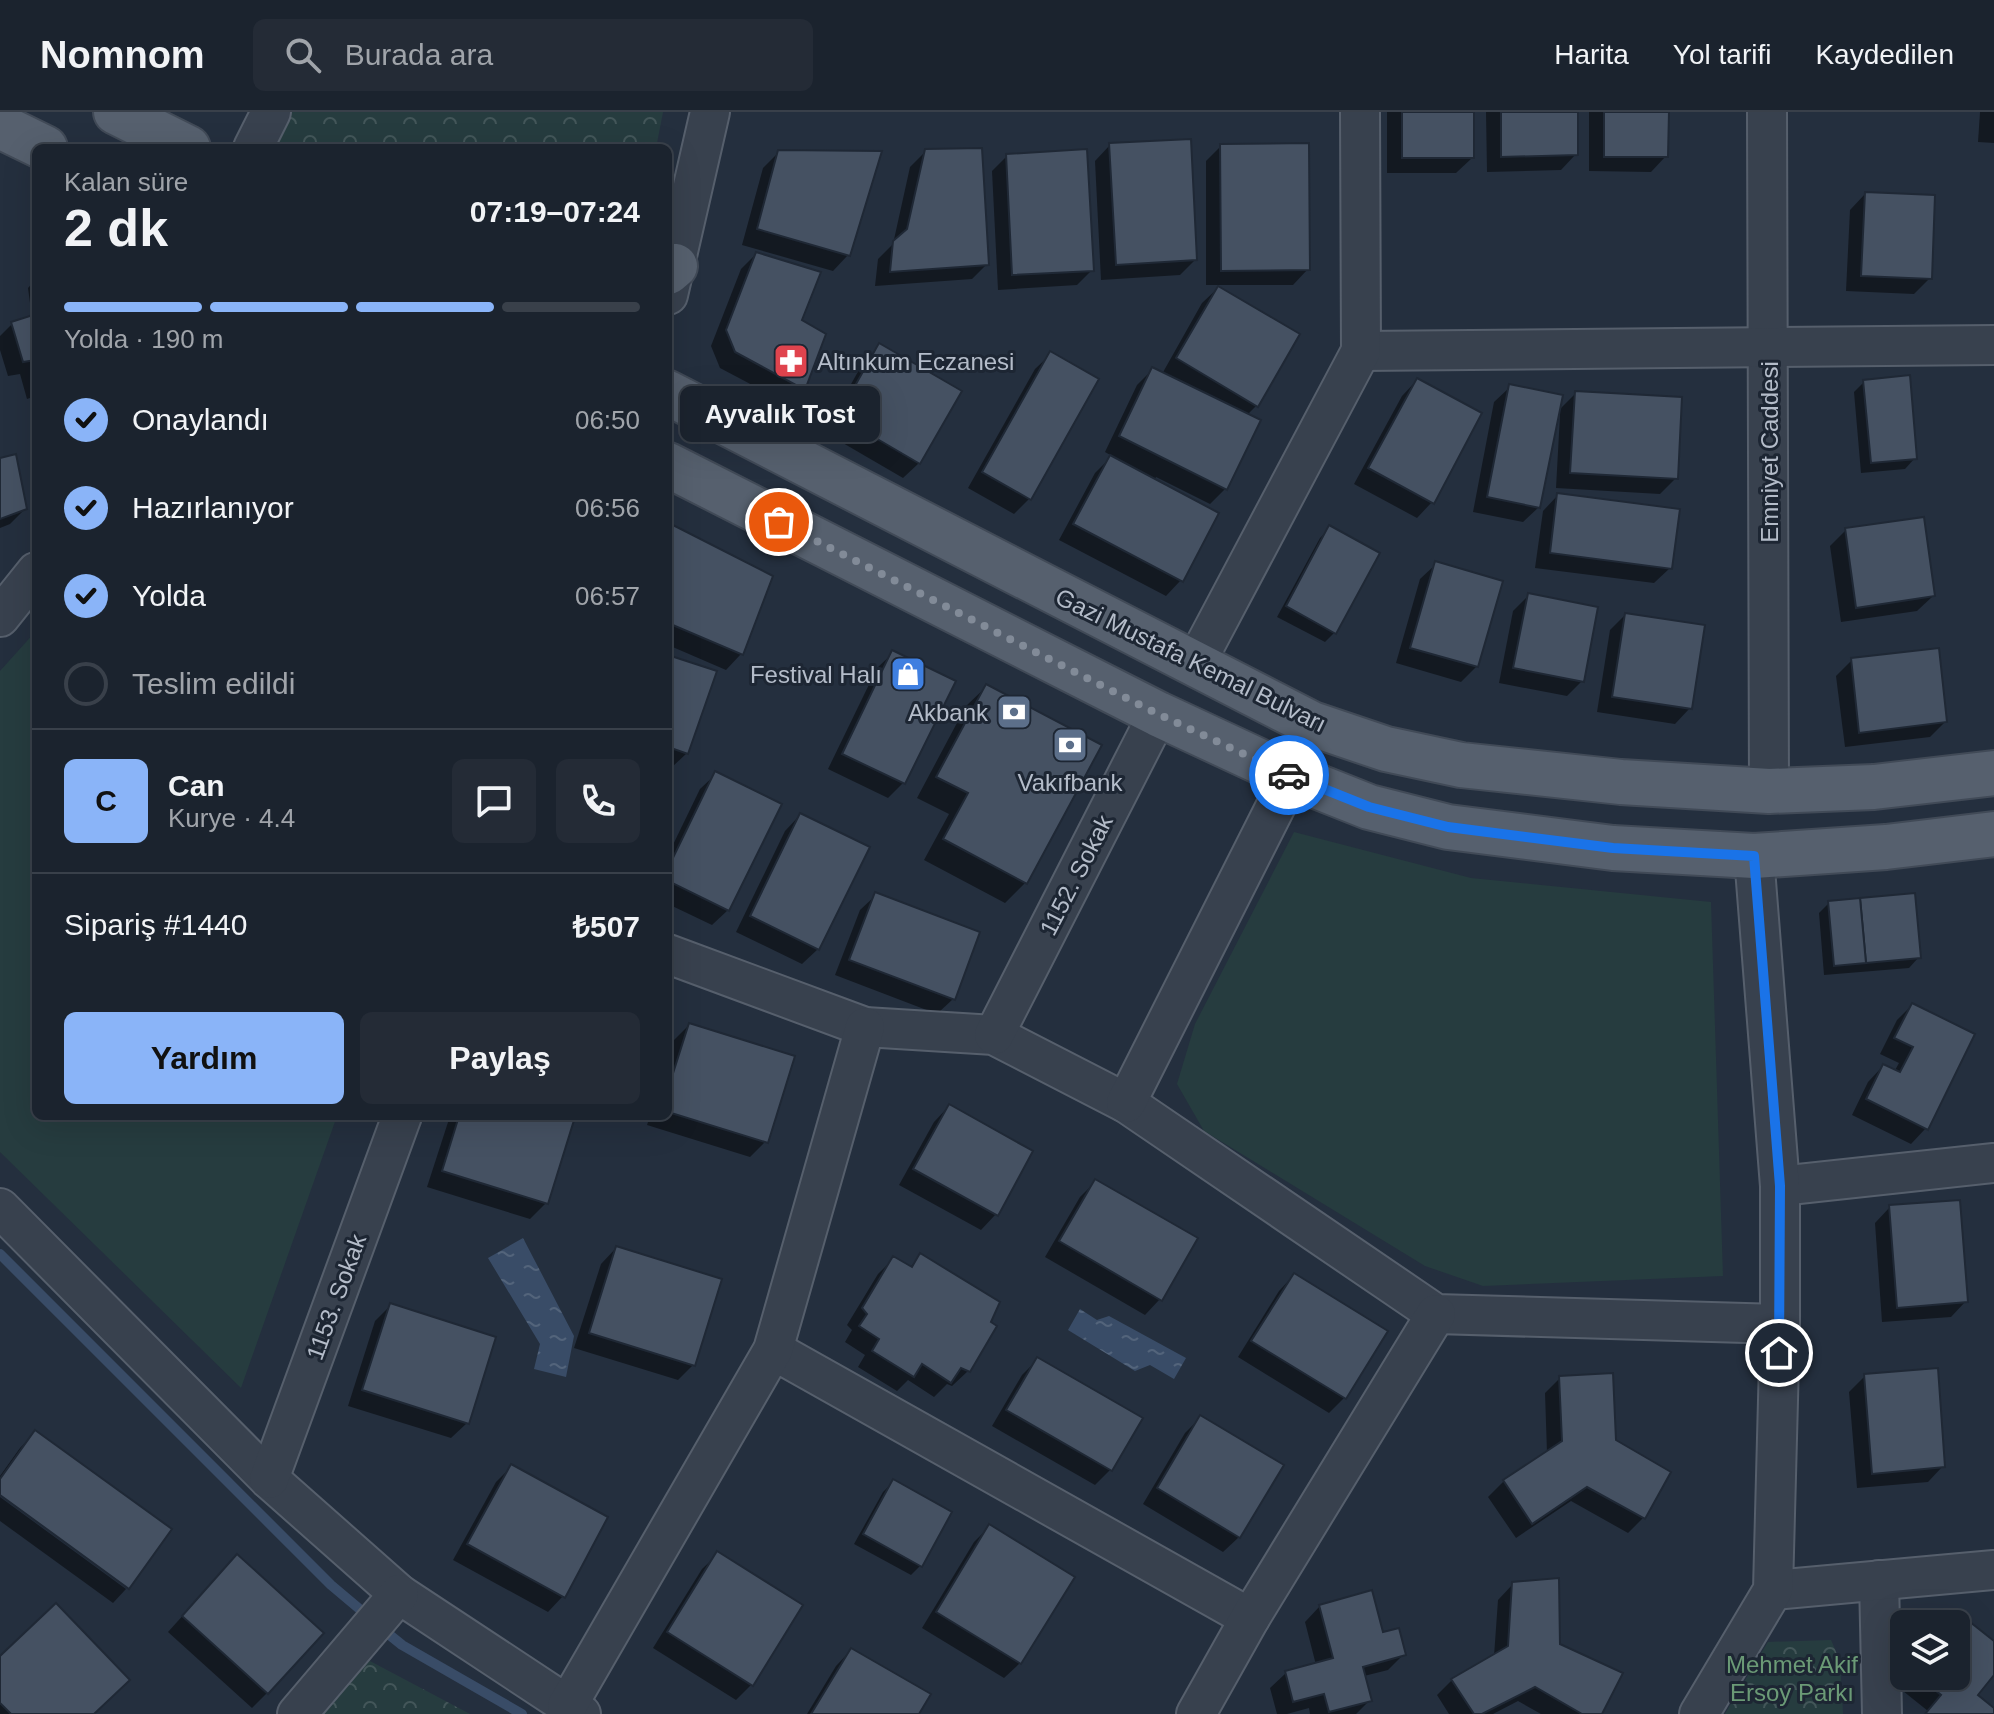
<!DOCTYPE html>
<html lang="tr">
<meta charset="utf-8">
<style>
:root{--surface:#1b232e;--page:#242b36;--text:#f1f3f6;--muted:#a0a4aa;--line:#39404a;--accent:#8ab4f8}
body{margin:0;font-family:Arial,sans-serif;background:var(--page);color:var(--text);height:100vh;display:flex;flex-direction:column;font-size:30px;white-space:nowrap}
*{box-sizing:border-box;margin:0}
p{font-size:26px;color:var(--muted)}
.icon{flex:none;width:44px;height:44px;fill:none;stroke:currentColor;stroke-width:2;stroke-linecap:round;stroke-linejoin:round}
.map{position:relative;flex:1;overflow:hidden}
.side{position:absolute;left:32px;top:32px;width:640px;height:976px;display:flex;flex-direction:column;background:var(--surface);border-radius:12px;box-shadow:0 8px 32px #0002,0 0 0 2px var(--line)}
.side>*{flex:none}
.tools{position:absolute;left:1890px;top:1498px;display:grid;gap:16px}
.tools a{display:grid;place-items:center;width:80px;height:80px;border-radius:12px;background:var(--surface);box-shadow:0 8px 32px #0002,0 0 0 2px var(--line);font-size:40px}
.pin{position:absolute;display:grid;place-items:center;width:68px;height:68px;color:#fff;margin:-34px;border:4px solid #fff;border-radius:50%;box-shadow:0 2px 8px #0007}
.courier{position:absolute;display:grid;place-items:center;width:80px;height:80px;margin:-40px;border:6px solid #1a73e8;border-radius:50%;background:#fff;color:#222;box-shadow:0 2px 10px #0007}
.bubble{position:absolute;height:56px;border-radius:12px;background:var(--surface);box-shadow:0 8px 32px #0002,0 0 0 2px var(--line);font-size:26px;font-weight:600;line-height:56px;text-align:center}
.headline em{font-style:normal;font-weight:600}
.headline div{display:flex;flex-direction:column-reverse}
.headline{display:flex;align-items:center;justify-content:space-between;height:136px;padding:0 32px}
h1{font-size:52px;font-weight:600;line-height:60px}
.bar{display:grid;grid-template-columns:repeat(4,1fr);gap:12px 8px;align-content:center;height:96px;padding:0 32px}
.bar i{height:10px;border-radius:6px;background:var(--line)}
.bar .active{background:var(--accent)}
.bar p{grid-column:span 4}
.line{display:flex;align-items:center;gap:20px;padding:0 32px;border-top:2px solid var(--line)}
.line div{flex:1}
.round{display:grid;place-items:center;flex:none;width:84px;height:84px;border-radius:12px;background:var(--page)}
ol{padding:0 32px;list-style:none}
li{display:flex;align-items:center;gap:24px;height:88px}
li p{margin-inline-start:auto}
li .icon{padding:8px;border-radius:50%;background:var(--accent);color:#111;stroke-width:4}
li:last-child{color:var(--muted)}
li i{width:44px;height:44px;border:4px solid var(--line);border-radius:50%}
.cta{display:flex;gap:16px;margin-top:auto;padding:16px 32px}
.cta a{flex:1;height:92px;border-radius:12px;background:var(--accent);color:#111;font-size:32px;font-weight:600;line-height:92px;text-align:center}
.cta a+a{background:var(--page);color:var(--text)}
header{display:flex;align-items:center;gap:48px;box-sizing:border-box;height:112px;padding:0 40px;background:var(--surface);border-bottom:2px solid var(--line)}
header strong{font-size:38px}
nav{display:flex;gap:44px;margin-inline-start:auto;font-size:28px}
.search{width:560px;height:72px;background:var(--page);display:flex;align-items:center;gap:20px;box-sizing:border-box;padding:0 28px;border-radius:12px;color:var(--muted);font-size:30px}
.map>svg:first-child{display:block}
.grass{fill:#263c3f}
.park{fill:url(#park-crowns)}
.water{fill:url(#water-ripples)}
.shadow{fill:#0007}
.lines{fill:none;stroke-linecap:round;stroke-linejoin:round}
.stream{stroke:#394c67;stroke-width:10}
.building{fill:#455162;stroke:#1f2835;stroke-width:2}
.street-casing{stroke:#565f6c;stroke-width:42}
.primary-casing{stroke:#414a57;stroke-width:48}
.street{stroke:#38414e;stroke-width:38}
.primary{stroke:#56606e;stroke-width:44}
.done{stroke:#828b98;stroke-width:8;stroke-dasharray:0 14.4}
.route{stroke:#1a73e8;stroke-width:10}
.labels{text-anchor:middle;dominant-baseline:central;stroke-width:6;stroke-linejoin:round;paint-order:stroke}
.poi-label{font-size:24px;fill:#b4bcc9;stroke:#1d2633;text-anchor:end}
.street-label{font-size:24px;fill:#b4bcc9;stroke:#1d2633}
.park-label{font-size:24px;fill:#6b9a76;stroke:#1d2633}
</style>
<header>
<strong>Nomnom</strong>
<div class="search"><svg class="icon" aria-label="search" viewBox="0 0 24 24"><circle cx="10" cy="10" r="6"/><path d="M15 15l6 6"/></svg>Burada ara</div>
<nav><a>Harita</a><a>Yol tarifi</a><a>Kaydedilen</a></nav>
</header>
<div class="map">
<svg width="1994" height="1602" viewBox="0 0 1994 1602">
<defs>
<pattern id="park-crowns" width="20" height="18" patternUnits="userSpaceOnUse" patternTransform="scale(2)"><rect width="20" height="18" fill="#263c3f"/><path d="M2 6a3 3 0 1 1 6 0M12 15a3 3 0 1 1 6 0" fill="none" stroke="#435659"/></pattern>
<pattern id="water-ripples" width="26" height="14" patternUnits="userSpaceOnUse" patternTransform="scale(2)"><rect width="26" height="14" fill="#394c67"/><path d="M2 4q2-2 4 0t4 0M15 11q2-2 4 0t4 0" fill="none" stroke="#53647b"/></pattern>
</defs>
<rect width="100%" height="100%" fill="#242f3e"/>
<g class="grass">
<polygon points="36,519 36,1004 337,1004 241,1276 0,1040 0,559"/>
<polygon points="1294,720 1471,766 1711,790 1723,1164 1483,1174 1425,1154 1204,1019 1177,972 1195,912"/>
</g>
<g class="park">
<polygon points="281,0 663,0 656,36 277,36 266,31"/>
<polygon points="1831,1528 1840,1549 1843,1602 1725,1602 1768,1530"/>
<polygon points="368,1548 470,1602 324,1602"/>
</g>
<g class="water">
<polygon points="523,1126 574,1224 566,1265 534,1257 540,1232 488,1146"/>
<polygon points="1080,1197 1097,1208 1109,1204 1186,1246 1174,1267 1150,1253 1135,1259 1068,1218"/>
</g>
<g class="shadow">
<polygon points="1387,0 1472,0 1472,46 1456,61 1387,61"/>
<polygon points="1486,0 1576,0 1576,42 1561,58 1487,60"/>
<polygon points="1589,0 1667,0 1666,44 1651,60 1589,59"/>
<polygon points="1980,0 1994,0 1994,31 1978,30"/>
<polygon points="1110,33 1195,148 1180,163 1101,168 1095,49"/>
<polygon points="1221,34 1308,157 1293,173 1206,173 1206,49"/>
<polygon points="926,39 987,152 972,167 875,174 878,147 893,132 910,55"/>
<polygon points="779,40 848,143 833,159 742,133 763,56"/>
<polygon points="1007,44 1092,158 1077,173 998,178 992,59"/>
<polygon points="1865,82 1930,166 1914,182 1846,179 1850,98"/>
<polygon points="756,142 799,209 804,277 788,292 720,256 711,234 741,157"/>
<polygon points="36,167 36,284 27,287 20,262 8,264 0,238 0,224 12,212 32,206 28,176"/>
<polygon points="1218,176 1257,293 1247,303 1225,377 1210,392 1156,365 1154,369 1181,468 1166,484 1059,428 1095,361 1112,344 1105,340 1137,273 1153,257 1162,262 1202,191"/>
<polygon points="880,234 919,351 903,366 824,320 864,249"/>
<polygon points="1051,242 1096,267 1029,387 1014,402 968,376 1035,257"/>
<polygon points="1417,268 1432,390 1417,406 1354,372 1402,284"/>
<polygon points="1864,270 1915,346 1905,357 1861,361 1854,280"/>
<polygon points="1510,275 1558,299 1576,281 1676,366 1660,382 1556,376 1560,303 1557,302 1539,395 1523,410 1473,400 1494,290"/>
<polygon points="0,348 25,397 10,412 0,416"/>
<polygon points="1558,383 1670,456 1654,471 1535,456 1543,399"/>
<polygon points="670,413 770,465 741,542 726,558 668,533 668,415"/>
<polygon points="1330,416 1335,520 1325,530 1277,505 1320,426"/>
<polygon points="1846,418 1933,484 1917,499 1841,510 1830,434"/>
<polygon points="1436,452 1477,554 1461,570 1396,551 1420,467"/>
<polygon points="1529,483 1582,569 1567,584 1499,571 1513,499"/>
<polygon points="1625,503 1690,596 1675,612 1597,600 1610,518"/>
<polygon points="893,541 903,671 888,686 828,657 877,556"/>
<polygon points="668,545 687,641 671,656 668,655"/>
<polygon points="1852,548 1945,610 1930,625 1845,635 1836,564"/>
<polygon points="987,574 1025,771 1005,791 924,748 949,702 917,686 966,594"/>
<polygon points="716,662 728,798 712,813 668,792 668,743 700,677"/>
<polygon points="800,703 818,837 802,852 736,820 785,719"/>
<polygon points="876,783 953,887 937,902 835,863 860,798"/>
<polygon points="1829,791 1919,845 1909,856 1824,863 1819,801"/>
<polygon points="1912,893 1926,1016 1911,1032 1852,1003 1868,970 1883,954 1894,960 1899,951 1880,942 1897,908"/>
<polygon points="689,913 766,1029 750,1045 647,1013 650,1004 668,1004 668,947 674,928"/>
<polygon points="949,994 996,1102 981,1118 899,1073 934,1010"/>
<polygon points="450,1004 564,1004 573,1007 546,1091 530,1107 427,1075"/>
<polygon points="1096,1069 1160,1187 1145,1203 1045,1145 1080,1085"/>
<polygon points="1890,1095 1966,1189 1951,1205 1882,1210 1875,1111"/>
<polygon points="616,1136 693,1253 678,1268 574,1236 601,1152"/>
<polygon points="921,1144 968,1259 952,1274 947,1272 934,1285 908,1268 897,1279 858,1255 865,1243 845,1230 852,1218 847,1213 878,1162 894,1146 909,1156"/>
<polygon points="1294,1163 1386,1220 1344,1286 1329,1301 1238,1245 1279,1179"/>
<polygon points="390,1194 467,1311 451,1326 348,1294 375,1209"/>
<polygon points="1037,1248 1110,1358 1095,1373 992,1314 1022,1263"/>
<polygon points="1865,1264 1943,1354 1928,1370 1857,1376 1849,1280"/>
<polygon points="1560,1266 1614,1330 1643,1406 1628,1421 1571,1389 1516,1426 1488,1385 1504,1369 1547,1341 1545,1281"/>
<polygon points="1200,1306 1239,1425 1223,1440 1143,1392 1185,1321"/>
<polygon points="35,1321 0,1380 0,1364 20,1336"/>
<polygon points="511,1355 563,1484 548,1500 453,1448 496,1370"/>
<polygon points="893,1370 921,1453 911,1463 854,1432 883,1380"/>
<polygon points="0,1385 126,1477 113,1491 0,1409"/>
<polygon points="989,1415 1020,1551 1004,1566 922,1516 974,1430"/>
<polygon points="718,1442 751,1573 736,1588 653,1536 702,1457"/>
<polygon points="222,1460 267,1581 252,1596 168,1520"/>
<polygon points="1513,1472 1558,1533 1600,1602 1541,1602 1518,1589 1493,1602 1449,1602 1437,1583 1452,1568 1494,1544 1498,1488"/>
<polygon points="1320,1494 1382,1522 1404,1542 1388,1558 1364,1564 1370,1588 1356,1602 1310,1602 1309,1596 1287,1602 1277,1602 1270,1576 1286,1561 1316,1553 1305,1510"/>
<polygon points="1956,1518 1994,1532 1994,1560 1975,1583 1994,1598 1994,1602 1925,1602 1928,1599 1893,1571 1904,1558 1904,1564 1956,1564"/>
<polygon points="851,1538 917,1602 807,1602 836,1554"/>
<polygon points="0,1547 92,1602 0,1602"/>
</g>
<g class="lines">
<g class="stream">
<polyline points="0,1142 331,1473 369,1505"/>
<polyline points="381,1516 402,1533 522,1602"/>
</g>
</g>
<g class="building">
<rect x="1402" y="0" width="72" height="46"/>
<polygon points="1501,0 1578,0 1578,43 1501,45"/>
<polygon points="1604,0 1669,0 1668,45 1604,45"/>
<polygon points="1191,27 1197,148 1116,153 1109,31"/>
<polygon points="1309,31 1310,158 1221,159 1220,32"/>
<polygon points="982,36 989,153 890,160 893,129 907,117 925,37"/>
<polygon points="1087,37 1094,159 1012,163 1006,42"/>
<polygon points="778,38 882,39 850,144 757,117"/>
<polygon points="1865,80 1935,83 1932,167 1861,164"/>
<polygon points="756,140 821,160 802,208 826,222 805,278 735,240 726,218"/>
<polygon points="1218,174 1300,222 1258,295 1176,246"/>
<polygon points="36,202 36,250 35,248 23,250 11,210"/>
<polygon points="879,231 962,279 920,352 838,304"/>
<polygon points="1050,239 1099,267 1031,388 982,360"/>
<polygon points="1152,255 1261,308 1227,378 1119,324"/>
<polygon points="1910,263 1917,347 1871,351 1863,268"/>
<polygon points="1417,266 1482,301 1434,392 1368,356"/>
<polygon points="1509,272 1563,283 1540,396 1487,385"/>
<polygon points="1575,279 1682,285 1678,367 1570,361"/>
<polygon points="16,342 27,397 0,407 0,346"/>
<polygon points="1110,343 1219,401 1183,470 1073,412"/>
<polygon points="1557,381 1680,397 1672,457 1550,441"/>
<polygon points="1924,405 1935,484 1856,496 1845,416"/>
<polygon points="669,411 773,464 743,543 668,511"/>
<polygon points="1329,413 1380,441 1336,522 1286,494"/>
<polygon points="1435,449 1503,469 1478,555 1410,536"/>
<polygon points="1528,481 1598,495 1584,570 1513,556"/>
<polygon points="1625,501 1705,513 1692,597 1612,585"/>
<polygon points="1939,536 1947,610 1859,621 1851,546"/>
<polygon points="892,538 956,569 905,672 842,642"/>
<polygon points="668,543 717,559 688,642 668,635"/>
<polygon points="986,572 1102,633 1027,772 943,727 968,681 936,665"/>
<polygon points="715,659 782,692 729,799 668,769 668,756"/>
<polygon points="800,701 870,735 819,838 750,804"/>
<polygon points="875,780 980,820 955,888 849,848"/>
<polygon points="1915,781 1921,846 1866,851 1860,786"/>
<polygon points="1860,786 1866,851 1834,854 1828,789"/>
<polygon points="1912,891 1975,922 1928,1018 1866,987 1883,952 1900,960 1913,935 1894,926"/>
<polygon points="689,911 795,944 768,1031 668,1000 668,977"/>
<polygon points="949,992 1033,1039 998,1104 913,1057"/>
<polygon points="459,1004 570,1004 575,1005 548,1092 442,1059"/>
<polygon points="1095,1067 1198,1126 1162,1189 1059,1129"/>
<polygon points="1960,1088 1968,1190 1897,1196 1889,1093"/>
<polygon points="616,1134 722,1167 695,1254 589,1221"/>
<polygon points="920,1141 1000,1190 991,1210 997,1214 970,1260 961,1256 951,1271 922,1252 914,1265 872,1239 879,1227 859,1214 867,1202 862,1196 893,1144 912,1155"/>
<polygon points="1294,1161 1388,1219 1346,1287 1251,1229"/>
<polygon points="390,1191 496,1225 469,1312 362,1278"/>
<polygon points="1037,1245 1143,1306 1112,1359 1006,1298"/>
<polygon points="1938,1256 1945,1355 1872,1362 1864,1262"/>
<polygon points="1613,1261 1616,1328 1671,1360 1645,1407 1587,1375 1532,1412 1503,1368 1562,1329 1559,1264"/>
<polygon points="1200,1303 1284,1353 1240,1426 1157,1376"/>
<polygon points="35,1318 172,1417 129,1477 0,1383 0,1367"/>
<polygon points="511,1352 608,1405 565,1486 467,1432"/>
<polygon points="893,1367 952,1400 922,1455 863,1422"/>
<polygon points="989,1412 1075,1465 1021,1552 936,1500"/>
<polygon points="717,1439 803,1493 753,1574 667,1520"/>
<polygon points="237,1442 324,1521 268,1582 182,1504"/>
<polygon points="1559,1466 1560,1532 1623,1561 1602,1602 1582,1602 1535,1575 1482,1602 1474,1602 1451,1567 1508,1534 1512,1470"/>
<polygon points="1372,1478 1383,1520 1399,1516 1406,1543 1363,1555 1372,1589 1329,1600 1324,1582 1293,1590 1285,1559 1333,1546 1319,1493"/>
<polygon points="56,1491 130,1568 94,1602 11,1602 0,1591 0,1544"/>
<polygon points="1965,1506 1994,1529 1994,1563 1978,1583 1994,1596 1994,1602 1925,1602 1941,1583 1918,1564 1956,1564 1956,1516"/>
<polygon points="851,1536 931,1582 919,1602 811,1602"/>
</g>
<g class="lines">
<defs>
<g id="street">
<polyline points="1767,0 1769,679"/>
<polyline points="253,36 271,0"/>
<polyline points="668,183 710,0"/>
<polyline points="1361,239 1994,233"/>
<polyline points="0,505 36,460"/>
<polyline points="1195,552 1361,239 1360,0"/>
<polyline points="668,842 865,915 994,923 1126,991 1436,1202 1780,1212"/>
<polyline points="994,923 1158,602"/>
<polyline points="1126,991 1291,664"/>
<polyline points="1780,1074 1994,1051"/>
<polyline points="0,1096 269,1367 399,1482 581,1602"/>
<polyline points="773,1238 1250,1506"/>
<polyline points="269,1367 402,1004"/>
<polyline points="1879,1468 1882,1602"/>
<polyline points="1773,1478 1994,1458"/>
<polyline points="567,1594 773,1238 865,915"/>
<polyline points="297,1602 399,1482"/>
<polyline points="1196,1602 1250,1506 1436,1202"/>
<polyline points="1699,1602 1773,1478 1780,1212 1780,1074 1754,744"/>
</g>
<g id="primary">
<polyline points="116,0 188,36"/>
<polyline points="0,14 45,36"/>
<polyline points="668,160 675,154"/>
<polyline points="668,281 1312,612 1386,637 1461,653 1621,670 1769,679 1874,675 1994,661"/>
<polyline points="668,353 1158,602 1291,664 1369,695 1448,715 1613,736 1754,744 1886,735 1994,722"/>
</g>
</defs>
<use href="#street" class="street-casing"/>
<use href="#primary" class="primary-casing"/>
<use href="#street" class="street"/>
<use href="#primary" class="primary"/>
</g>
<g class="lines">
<polyline class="done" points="779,410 1158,602 1289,663"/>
<polyline class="route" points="1289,663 1369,695 1448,715 1613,736 1754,744 1780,1074 1779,1241"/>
</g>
<defs>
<symbol id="pharmacy-square" viewBox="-11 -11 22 22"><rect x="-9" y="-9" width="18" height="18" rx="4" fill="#e0444e" stroke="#1d2633"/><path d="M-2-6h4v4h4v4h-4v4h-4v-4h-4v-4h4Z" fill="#fff"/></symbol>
<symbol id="shop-square" viewBox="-11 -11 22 22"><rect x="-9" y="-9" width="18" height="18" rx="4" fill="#3f7fe0" stroke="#1d2633"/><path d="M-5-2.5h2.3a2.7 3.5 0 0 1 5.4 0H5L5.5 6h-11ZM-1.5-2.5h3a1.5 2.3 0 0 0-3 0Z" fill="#fff"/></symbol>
<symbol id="bank-square" viewBox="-11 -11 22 22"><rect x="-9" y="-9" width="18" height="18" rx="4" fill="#5c6f8a" stroke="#1d2633"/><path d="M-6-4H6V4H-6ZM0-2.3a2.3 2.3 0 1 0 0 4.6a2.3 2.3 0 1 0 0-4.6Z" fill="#fff"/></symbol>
</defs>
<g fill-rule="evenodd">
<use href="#pharmacy-square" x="771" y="229" width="40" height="40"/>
<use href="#shop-square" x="888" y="542" width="40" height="40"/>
<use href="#bank-square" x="994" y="580" width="40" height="40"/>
<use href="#bank-square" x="1050" y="613" width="40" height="40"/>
</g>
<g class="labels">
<g class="poi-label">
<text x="817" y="249" text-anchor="start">Altınkum Eczanesi</text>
<text x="882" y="562">Festival Halı</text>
<text x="988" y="600">Akbank</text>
<text x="1070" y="670" text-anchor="middle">Vakıfbank</text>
</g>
<g class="street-label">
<text transform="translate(1769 340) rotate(-90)">Emniyet Caddesi</text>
<text transform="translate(1191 548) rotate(26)">Gazi Mustafa Kemal Bulvarı</text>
<text transform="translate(1076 763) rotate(-63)">1152. Sokak</text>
<text transform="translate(336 1185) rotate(-70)">1153. Sokak</text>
</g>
<g class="park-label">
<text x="1792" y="1552">Mehmet Akif<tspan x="1792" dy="28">Ersoy Parkı</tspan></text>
</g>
</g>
</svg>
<div class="tools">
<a><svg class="icon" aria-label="layers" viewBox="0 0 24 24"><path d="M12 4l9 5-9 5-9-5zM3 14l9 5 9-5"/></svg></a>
</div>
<div class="pin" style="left:779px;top:410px;background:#ea580c"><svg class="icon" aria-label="bag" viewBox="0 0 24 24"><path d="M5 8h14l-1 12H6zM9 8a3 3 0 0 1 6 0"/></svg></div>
<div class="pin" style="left:1779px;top:1241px;background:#1f2937"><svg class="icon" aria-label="home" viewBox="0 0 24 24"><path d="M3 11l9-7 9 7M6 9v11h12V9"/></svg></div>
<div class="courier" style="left:1289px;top:663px"><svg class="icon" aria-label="car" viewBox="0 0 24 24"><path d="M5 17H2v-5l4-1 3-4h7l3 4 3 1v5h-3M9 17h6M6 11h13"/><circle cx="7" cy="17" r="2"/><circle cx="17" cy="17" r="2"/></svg></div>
<div class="bubble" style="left:680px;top:274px;width:200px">Ayvalık Tost</div>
<section class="side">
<div class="headline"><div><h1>2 dk</h1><p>Kalan süre</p></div><em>07:19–07:24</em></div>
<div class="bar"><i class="active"></i><i class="active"></i><i class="active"></i><i></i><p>Yolda · 190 m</p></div>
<ol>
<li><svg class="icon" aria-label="check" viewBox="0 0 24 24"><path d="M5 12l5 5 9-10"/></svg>Onaylandı<p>06:50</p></li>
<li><svg class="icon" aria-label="check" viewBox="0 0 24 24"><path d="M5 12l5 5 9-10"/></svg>Hazırlanıyor<p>06:56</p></li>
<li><svg class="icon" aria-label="check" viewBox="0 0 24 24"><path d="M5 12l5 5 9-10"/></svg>Yolda<p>06:57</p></li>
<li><i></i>Teslim edildi</li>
</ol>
<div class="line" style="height:144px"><b class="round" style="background:var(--accent);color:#111">C</b><div><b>Can</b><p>Kurye · 4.4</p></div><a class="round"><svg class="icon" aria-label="chat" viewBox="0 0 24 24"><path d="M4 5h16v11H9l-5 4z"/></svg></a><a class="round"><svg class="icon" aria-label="phone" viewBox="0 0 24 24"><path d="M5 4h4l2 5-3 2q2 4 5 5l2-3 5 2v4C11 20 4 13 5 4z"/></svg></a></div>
<div class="line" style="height:104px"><div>Sipariş #1440</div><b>₺507</b></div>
<div class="cta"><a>Yardım</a><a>Paylaş</a></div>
</section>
</div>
